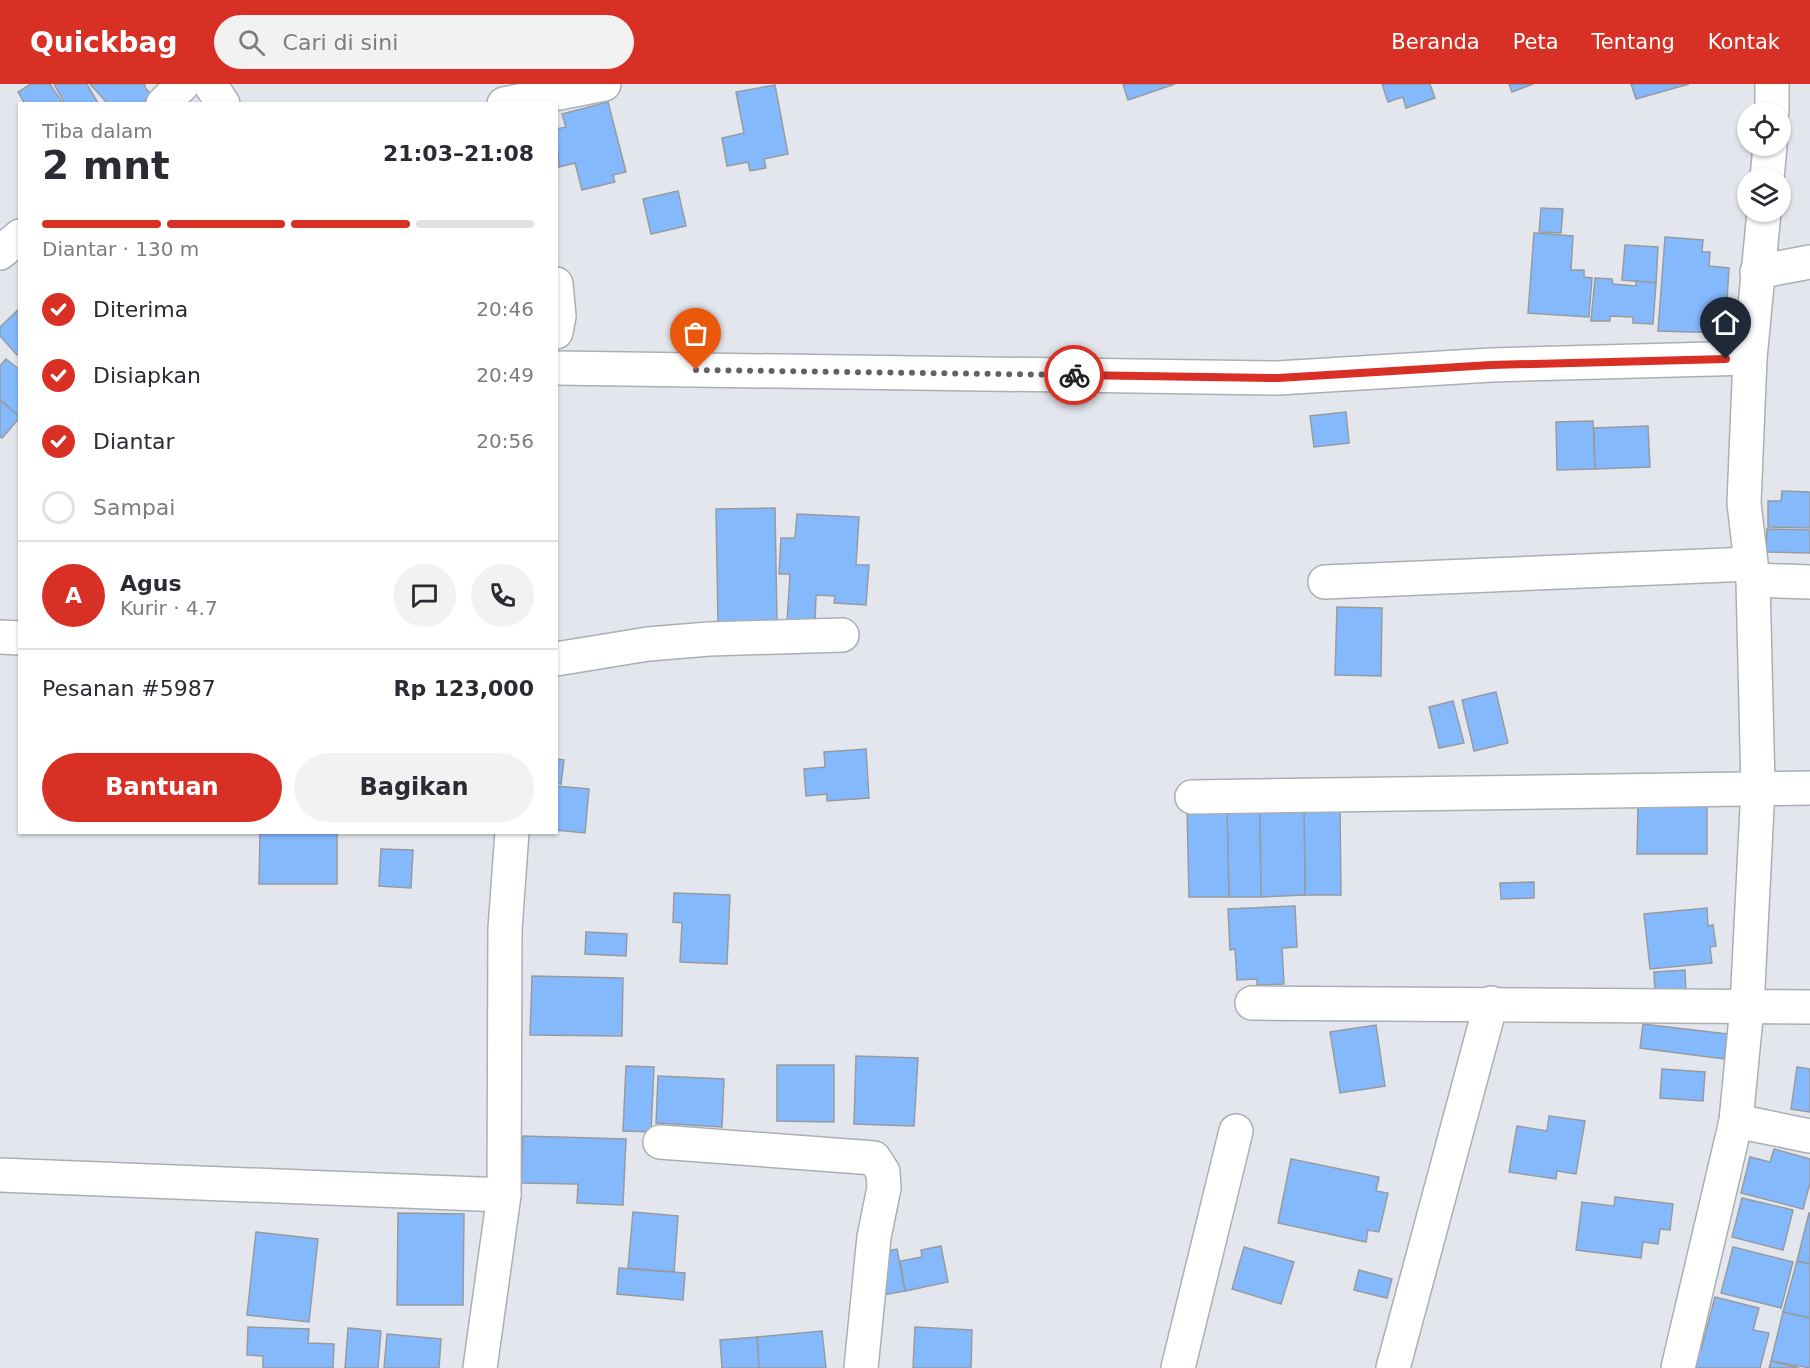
<!DOCTYPE html>
<html lang="id">
<meta charset="utf-8">
<style>
:root{--surface:#fff;--page:#f2f2f3;--text:#2b2b33;--muted:#7c7c81;--line:#e1e1e2;--accent:#d93025}
body{margin:0;font-family:"DejaVu Sans",sans-serif;background:var(--page);color:var(--text);height:100vh;display:flex;flex-direction:column;font-size:22px;white-space:nowrap}
*{box-sizing:border-box;margin:0}
p{font-size:20px;color:var(--muted)}
.icon{flex:none;width:33px;height:33px;fill:none;stroke:currentColor;stroke-width:2;stroke-linecap:round;stroke-linejoin:round}
.map{position:relative;flex:1;overflow:hidden}
.sheet{position:absolute;left:18px;top:18px;width:540px;height:732px;display:flex;flex-direction:column;background:var(--surface);border-radius:0px;box-shadow:0 2px 4px #0004}
.sheet>*{flex:none}
.buttons{position:absolute;left:1737px;top:18px;display:grid;gap:12px}
.buttons a{display:grid;place-items:center;width:54px;height:54px;border-radius:50%;background:var(--surface);box-shadow:0 2px 4px #0004;font-size:30px}
.pin{position:absolute;display:grid;place-items:center;width:51px;height:51px;color:#fff;margin:-62px -26px;border-radius:50% 50% 50% 0;rotate:-45deg;box-shadow:0 0 6px #0007}
.pin .icon{rotate:45deg}
.courier{position:absolute;display:grid;place-items:center;width:60px;height:60px;margin:-30px;border:4px solid #d93025;border-radius:50%;background:#fff;color:#222;box-shadow:0 2px 8px #0007}
.overview em{font-style:normal;font-weight:600}
.overview div{display:flex;flex-direction:column-reverse}
.overview{display:flex;align-items:center;justify-content:space-between;height:102px;padding:0 24px}
h1{font-size:39px;font-weight:600;line-height:45px}
.bar{display:grid;grid-template-columns:repeat(4,1fr);gap:9px 6px;align-content:center;height:72px;padding:0 24px}
.bar i{height:8px;border-radius:4px;background:var(--line)}
.bar .current{background:var(--accent)}
.bar p{grid-column:span 4}
.line{display:flex;align-items:center;gap:15px;padding:0 24px;border-top:2px solid var(--line)}
.line div{flex:1}
.round{display:grid;place-items:center;flex:none;width:63px;height:63px;border-radius:32px;background:var(--page)}
ol{padding:0 24px;list-style:none}
li{display:flex;align-items:center;gap:18px;height:66px}
li p{margin-inline-start:auto}
li .icon{padding:6px;border-radius:50%;background:var(--accent);color:#fff;stroke-width:4}
li:last-child{color:var(--muted)}
li i{width:33px;height:33px;border:3px solid var(--line);border-radius:50%}
.cta{display:flex;gap:12px;margin-top:auto;padding:12px 24px}
.cta a{flex:1;height:69px;border-radius:36px;background:var(--accent);color:#fff;font-size:24px;font-weight:600;line-height:69px;text-align:center}
.cta a+a{background:var(--page);color:var(--text)}
header{display:flex;align-items:center;gap:36px;box-sizing:border-box;height:84px;padding:0 30px;background:var(--accent);color:#fff}
header strong{font-size:28px}
nav{display:flex;gap:33px;margin-inline-start:auto;font-size:21px}
.search{width:420px;height:54px;background:var(--page);display:flex;align-items:center;gap:15px;box-sizing:border-box;padding:0 21px;border-radius:33px;color:var(--muted);font-size:22px}
.map>svg:first-child{display:block}
.building{fill:#85b9fe;stroke:#979ba0;stroke-width:1.5}
.lines{fill:none;stroke-linecap:round;stroke-linejoin:round}
.minor-casing{stroke:#abafb4;stroke-width:36}
.minor{stroke:#fff;stroke-width:33}
.done{stroke:#606266;stroke-width:6;stroke-dasharray:0 10.8}
.route{stroke:#d93025;stroke-width:8}
</style>
<header>
<strong>Quickbag</strong>
<div class="search"><svg class="icon" aria-label="search" viewBox="0 0 24 24"><circle cx="10" cy="10" r="6"/><path d="M15 15l6 6"/></svg>Cari di sini</div>
<nav><a>Beranda</a><a>Peta</a><a>Tentang</a><a>Kontak</a></nav>
</header>
<div class="map">
<svg width="1810" height="1284" viewBox="0 0 1810 1284">
<rect width="100%" height="100%" fill="#e3e7ed"/>
<g class="building">
<polygon points="31,0 50,0 63,20 25,20 18,8"/>
<polygon points="54,0 87,0 98,19 65,20"/>
<polygon points="90,0 145,0 144,2 151,11 141,20 108,20"/>
<polygon points="1123,0 1175,0 1128,16"/>
<polygon points="1382,0 1430,0 1435,14 1406,24 1403,13 1388,18"/>
<polygon points="1509,0 1533,0 1512,8"/>
<polygon points="1631,0 1689,0 1636,15"/>
<polygon points="775,1 788,70 764,75 766,84 750,87 748,78 727,82 722,54 744,49 736,8"/>
<polygon points="608,18 626,88 613,91 615,98 582,106 575,79 559,83 556,45 566,43 562,30"/>
<polygon points="678,107 686,142 651,150 643,115"/>
<polygon points="1541,124 1563,125 1561,149 1539,148"/>
<polygon points="1534,149 1573,152 1571,186 1584,186 1584,193 1592,194 1589,233 1528,229"/>
<polygon points="1665,153 1703,156 1702,168 1710,168 1709,182 1729,184 1725,249 1658,247"/>
<polygon points="1625,161 1658,163 1656,199 1622,196"/>
<polygon points="1595,194 1612,195 1613,200 1636,202 1636,197 1656,199 1653,240 1633,239 1633,233 1610,232 1610,237 1591,237"/>
<polygon points="18,226 20,268 17,271 0,252 0,243"/>
<polygon points="6,275 20,286 20,333 0,316 0,282"/>
<polygon points="0,316 20,333 2,354 0,353"/>
<polygon points="1346,328 1349,359 1314,363 1310,332"/>
<polygon points="1593,337 1595,385 1557,386 1556,338"/>
<polygon points="1648,342 1650,383 1595,385 1594,344"/>
<polygon points="1782,407 1810,408 1810,444 1768,443 1768,417 1781,417"/>
<polygon points="775,424 777,537 718,539 716,425"/>
<polygon points="797,430 859,433 856,481 869,481 866,521 834,519 835,512 816,511 815,540 787,538 790,490 779,490 781,454 795,454"/>
<polygon points="1767,445 1810,446 1810,469 1766,468"/>
<polygon points="1337,523 1382,524 1381,592 1335,591"/>
<polygon points="1496,608 1508,659 1474,667 1462,616"/>
<polygon points="1453,617 1464,659 1439,664 1429,623"/>
<polygon points="866,665 869,714 827,717 827,710 806,712 804,685 825,683 824,668"/>
<polygon points="556,675 564,676 561,700 556,699"/>
<polygon points="556,702 589,705 585,749 556,746"/>
<polygon points="1340,721 1341,811 1305,811 1304,722"/>
<polygon points="1638,721 1707,721 1707,770 1637,770"/>
<polygon points="1260,722 1261,813 1229,813 1227,723"/>
<polygon points="1260,722 1304,722 1305,811 1261,813"/>
<polygon points="1227,723 1229,813 1189,813 1187,724"/>
<polygon points="260,748 337,748 337,800 259,800"/>
<polygon points="381,765 413,766 411,804 379,802"/>
<polygon points="1534,798 1534,814 1501,815 1500,799"/>
<polygon points="674,809 730,811 727,880 680,878 682,839 673,838"/>
<polygon points="1295,822 1297,863 1282,864 1284,900 1257,901 1257,895 1237,896 1235,865 1230,866 1228,825"/>
<polygon points="1707,824 1708,842 1713,841 1716,862 1710,863 1712,879 1650,885 1644,830"/>
<polygon points="586,848 627,850 626,872 585,870"/>
<polygon points="1685,886 1686,910 1655,912 1654,888"/>
<polygon points="532,892 623,894 622,952 530,951"/>
<polygon points="1643,940 1727,950 1724,975 1640,964"/>
<polygon points="1376,941 1385,1002 1340,1009 1330,948"/>
<polygon points="856,972 918,974 914,1042 854,1040"/>
<polygon points="777,981 834,981 834,1038 777,1037"/>
<polygon points="626,982 654,983 651,1048 623,1047"/>
<polygon points="1797,983 1810,985 1810,1028 1791,1025"/>
<polygon points="1662,985 1705,988 1703,1017 1660,1014"/>
<polygon points="658,992 724,995 722,1043 656,1039"/>
<polygon points="1549,1032 1585,1037 1576,1090 1557,1087 1556,1095 1509,1088 1517,1042 1547,1047"/>
<polygon points="523,1052 626,1055 623,1121 577,1119 578,1100 521,1099"/>
<polygon points="1774,1065 1810,1075 1810,1099 1803,1125 1741,1109 1750,1073 1770,1078"/>
<polygon points="1291,1075 1379,1093 1376,1107 1388,1109 1379,1148 1368,1146 1366,1158 1278,1139"/>
<polygon points="1615,1113 1673,1120 1670,1146 1660,1145 1658,1160 1643,1158 1641,1174 1576,1166 1582,1118 1614,1122"/>
<polygon points="1742,1114 1793,1126 1783,1166 1732,1153"/>
<polygon points="633,1128 678,1132 674,1188 628,1184"/>
<polygon points="398,1129 464,1130 463,1221 397,1221"/>
<polygon points="1809,1129 1810,1129 1810,1180 1797,1177"/>
<polygon points="256,1148 318,1155 309,1238 247,1231"/>
<polygon points="941,1162 948,1198 905,1207 900,1177 922,1173 921,1166"/>
<polygon points="1244,1163 1294,1178 1281,1220 1232,1205"/>
<polygon points="1733,1163 1793,1178 1781,1224 1721,1209"/>
<polygon points="897,1165 905,1207 883,1211 874,1169"/>
<polygon points="1797,1177 1810,1180 1810,1234 1783,1228"/>
<polygon points="619,1184 685,1189 683,1216 617,1210"/>
<polygon points="1359,1186 1392,1195 1387,1214 1354,1206"/>
<polygon points="1715,1213 1759,1224 1753,1246 1769,1249 1760,1284 1696,1284 1691,1281 1695,1265 1701,1266"/>
<polygon points="1783,1228 1810,1234 1810,1284 1771,1277"/>
<polygon points="248,1243 309,1245 308,1259 334,1260 333,1284 263,1284 263,1272 247,1271"/>
<polygon points="915,1243 972,1246 971,1284 913,1284"/>
<polygon points="348,1244 381,1247 378,1284 345,1284"/>
<polygon points="822,1247 826,1284 759,1284 757,1253"/>
<polygon points="387,1250 441,1255 439,1284 384,1284"/>
<polygon points="757,1253 759,1284 722,1284 720,1256"/>
<polygon points="1771,1277 1799,1284 1769,1284"/>
</g>
<g class="lines">
<defs>
<g id="minor">
<polyline points="210,0 223,20"/>
<polyline points="163,20 183,0"/>
<polyline points="504,20 604,0"/>
<polyline points="1772,28 1772,0"/>
<polyline points="1767,94 1770,62"/>
<polyline points="0,169 20,152"/>
<polyline points="1757,188 1810,178"/>
<polyline points="556,200 559,232 556,248"/>
<polyline points="556,284 1278,294 1491,281 1750,274"/>
<polyline points="1753,496 1810,498"/>
<polyline points="1325,498 1750,480"/>
<polyline points="0,553 20,554"/>
<polyline points="556,575 648,560 709,555 842,551"/>
<polyline points="1192,713 1810,704"/>
<polyline points="1252,919 1810,923"/>
<polyline points="1736,1037 1810,1052"/>
<polyline points="660,1058 874,1074 883,1088 884,1104 874,1153 861,1284"/>
<polyline points="0,1091 504,1111"/>
<polyline points="480,1284 504,1111 505,845 512,748"/>
<polyline points="1178,1284 1236,1047"/>
<polyline points="1393,1284 1491,919"/>
<polyline points="1678,1284 1736,1037 1747,923 1758,704 1753,496 1744,419 1750,274 1764,128"/>
</g>
</defs>
<use href="#minor" class="minor-casing"/>
<use href="#minor" class="minor"/>
</g>
<g class="lines">
<polyline class="done" points="696,286 1074,291"/>
<polyline class="route" points="1074,291 1278,294 1491,281 1726,275"/>
</g>
</svg>
<div class="buttons">
<a><svg class="icon" aria-label="locate" viewBox="0 0 24 24"><circle cx="12" cy="12" r="6"/><path d="M12 2v4M12 18v4M2 12h4M18 12h4"/></svg></a>
<a><svg class="icon" aria-label="layers" viewBox="0 0 24 24"><path d="M12 4l9 5-9 5-9-5zM3 14l9 5 9-5"/></svg></a>
</div>
<div class="pin" style="left:696px;top:286px;background:#ea580c"><svg class="icon" aria-label="bag" viewBox="0 0 24 24"><path d="M5 8h14l-1 12H6zM9 8a3 3 0 0 1 6 0"/></svg></div>
<div class="pin" style="left:1726px;top:275px;background:#1f2937"><svg class="icon" aria-label="home" viewBox="0 0 24 24"><path d="M3 11l9-7 9 7M6 9v11h12V9"/></svg></div>
<div class="courier" style="left:1074px;top:291px"><svg class="icon" aria-label="bike" viewBox="0 0 24 24"><circle cx="6" cy="16" r="4"/><circle cx="18" cy="16" r="4"/><path d="M6 16l4-8h5l3 8M10 8l3 8H6M13 5h3"/></svg></div>
<section class="sheet">
<div class="overview"><div><h1>2 mnt</h1><p>Tiba dalam</p></div><em>21:03–21:08</em></div>
<div class="bar"><i class="current"></i><i class="current"></i><i class="current"></i><i></i><p>Diantar · 130 m</p></div>
<ol>
<li><svg class="icon" aria-label="check" viewBox="0 0 24 24"><path d="M5 12l5 5 9-10"/></svg>Diterima<p>20:46</p></li>
<li><svg class="icon" aria-label="check" viewBox="0 0 24 24"><path d="M5 12l5 5 9-10"/></svg>Disiapkan<p>20:49</p></li>
<li><svg class="icon" aria-label="check" viewBox="0 0 24 24"><path d="M5 12l5 5 9-10"/></svg>Diantar<p>20:56</p></li>
<li><i></i>Sampai</li>
</ol>
<div class="line" style="height:108px"><b class="round" style="background:var(--accent);color:#fff">A</b><div><b>Agus</b><p>Kurir · 4.7</p></div><a class="round"><svg class="icon" aria-label="chat" viewBox="0 0 24 24"><path d="M4 5h16v11H9l-5 4z"/></svg></a><a class="round"><svg class="icon" aria-label="phone" viewBox="0 0 24 24"><path d="M5 4h4l2 5-3 2q2 4 5 5l2-3 5 2v4C11 20 4 13 5 4z"/></svg></a></div>
<div class="line" style="height:78px"><div>Pesanan #5987</div><b>Rp 123,000</b></div>
<div class="cta"><a>Bantuan</a><a>Bagikan</a></div>
</section>
</div>
